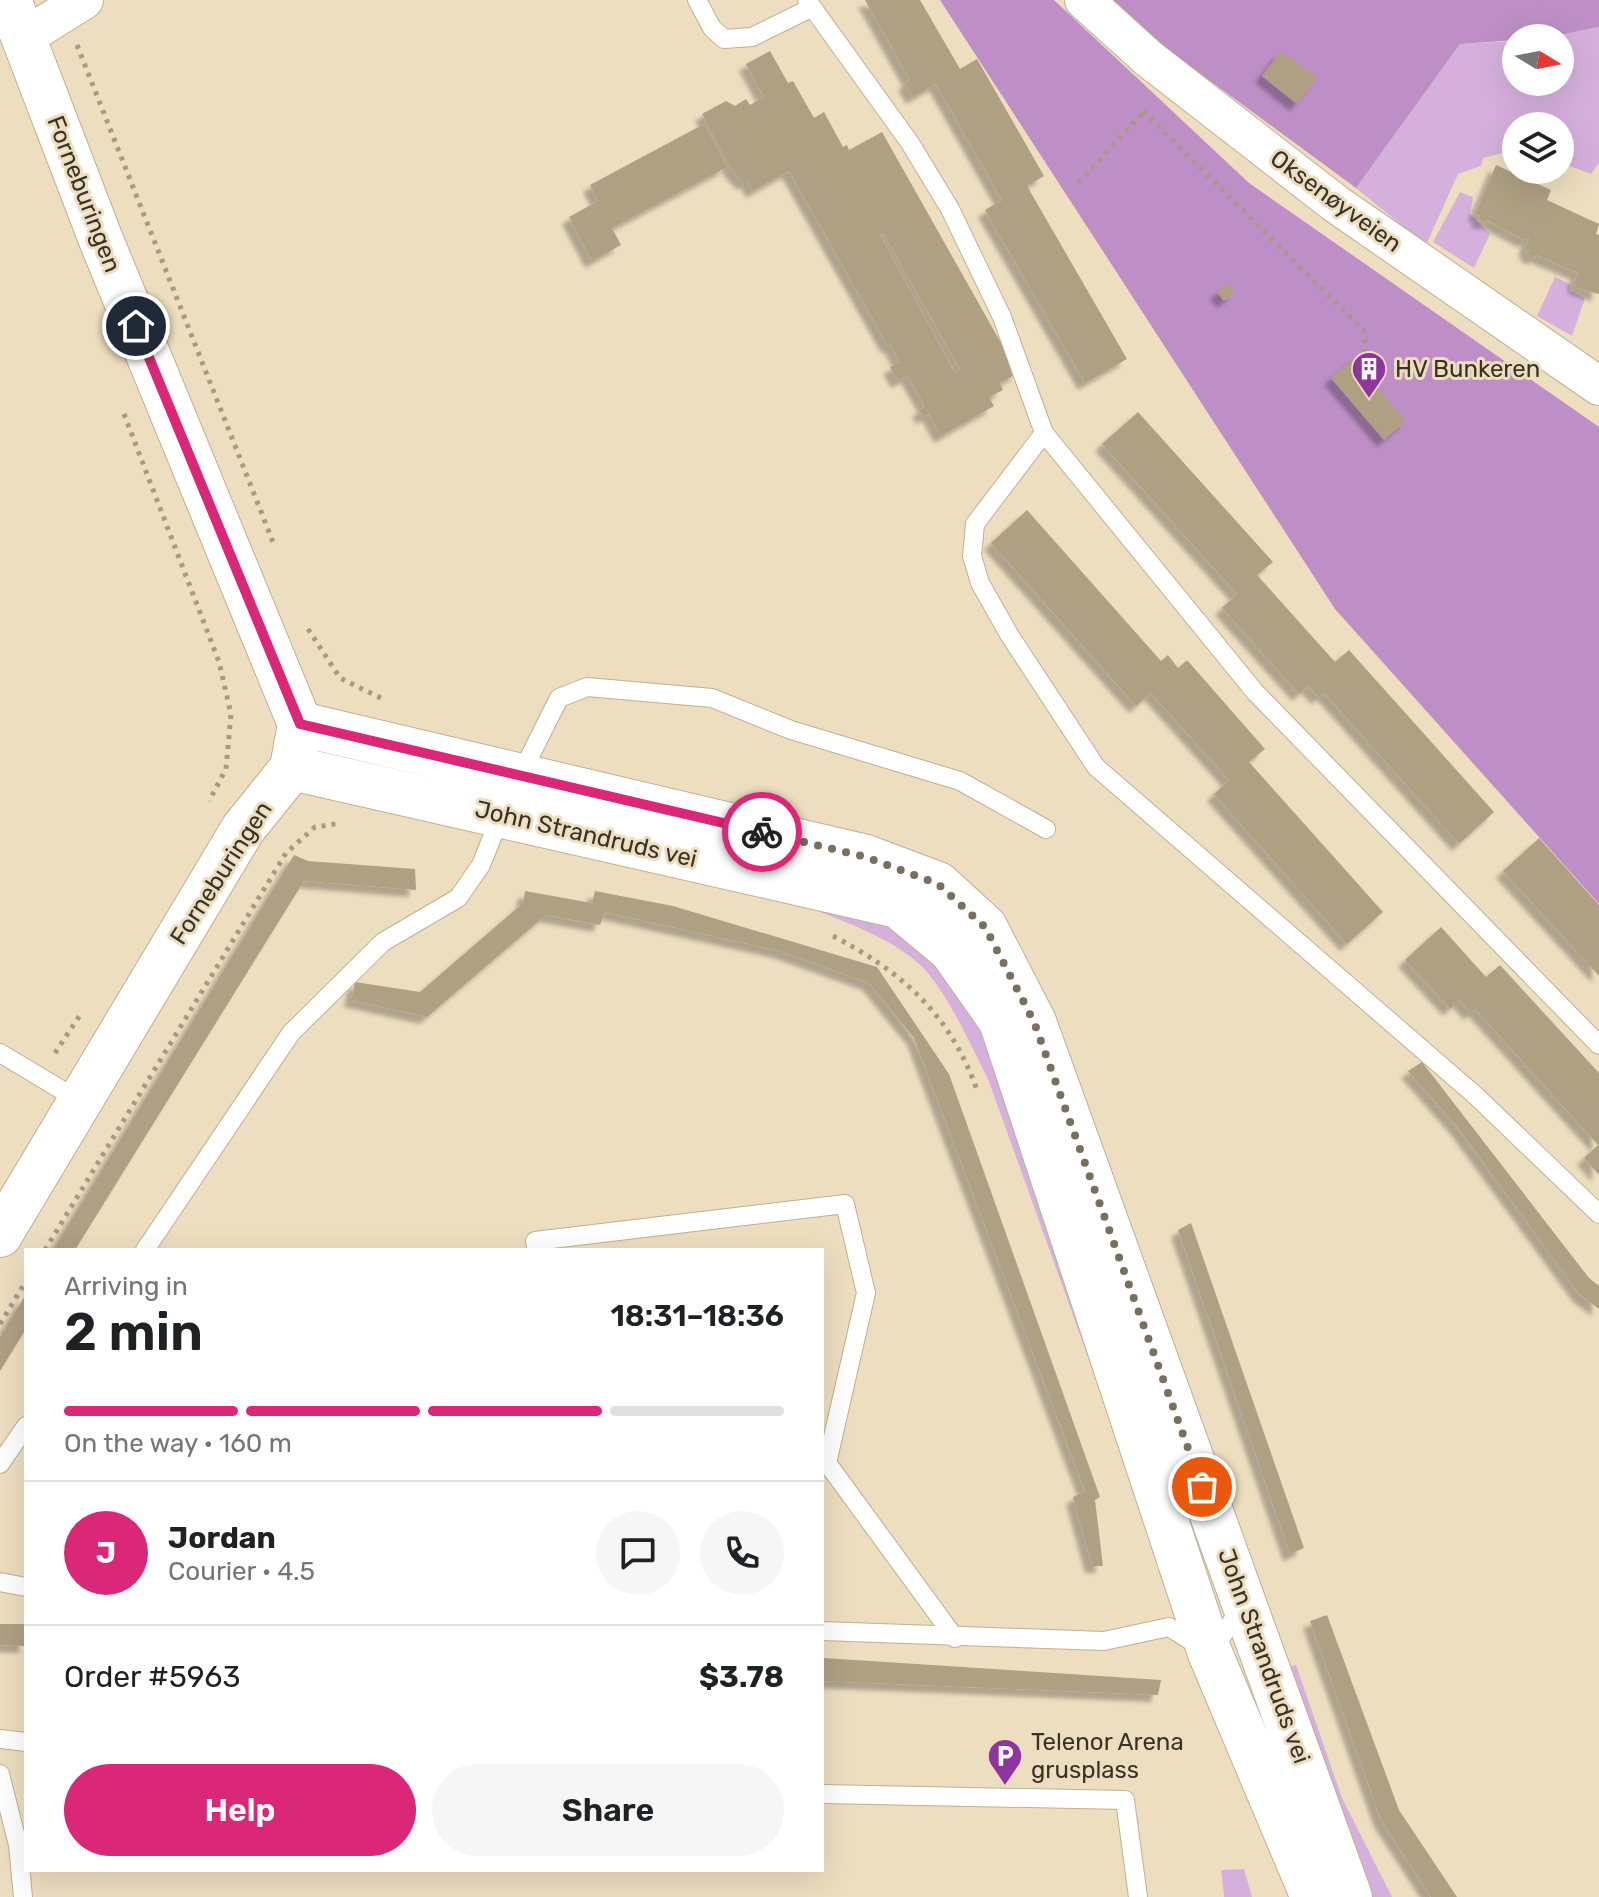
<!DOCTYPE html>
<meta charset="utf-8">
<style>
:root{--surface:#fff;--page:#f6f6f6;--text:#202124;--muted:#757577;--line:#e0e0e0;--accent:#db2777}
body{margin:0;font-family:Rubik,sans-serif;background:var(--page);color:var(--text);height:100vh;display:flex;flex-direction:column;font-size:30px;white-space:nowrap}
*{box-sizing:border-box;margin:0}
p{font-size:26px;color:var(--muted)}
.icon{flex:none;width:44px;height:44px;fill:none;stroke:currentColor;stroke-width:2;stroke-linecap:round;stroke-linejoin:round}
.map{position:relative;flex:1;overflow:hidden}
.side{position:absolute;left:24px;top:1248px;width:800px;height:624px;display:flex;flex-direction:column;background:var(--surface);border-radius:0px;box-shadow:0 8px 32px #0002}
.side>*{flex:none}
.needle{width:52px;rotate:100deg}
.tools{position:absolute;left:1502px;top:24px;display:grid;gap:16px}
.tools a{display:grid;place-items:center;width:72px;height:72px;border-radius:50%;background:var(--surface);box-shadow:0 8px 32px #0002;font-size:40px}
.pin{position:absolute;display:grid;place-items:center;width:68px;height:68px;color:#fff;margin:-34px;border:4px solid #fff;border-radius:50%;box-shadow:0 2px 8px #0007}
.courier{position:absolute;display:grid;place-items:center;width:80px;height:80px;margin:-40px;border:6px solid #db2777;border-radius:50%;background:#fff;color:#222;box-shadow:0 2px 10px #0007}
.headline em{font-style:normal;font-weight:600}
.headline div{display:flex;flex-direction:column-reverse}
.headline{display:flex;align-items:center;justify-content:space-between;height:136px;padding:0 40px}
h1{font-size:52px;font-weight:600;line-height:60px}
.bar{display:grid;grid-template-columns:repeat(4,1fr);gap:12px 8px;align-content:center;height:96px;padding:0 40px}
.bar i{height:10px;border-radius:6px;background:var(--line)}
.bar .on{background:var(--accent)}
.bar p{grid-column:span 4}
.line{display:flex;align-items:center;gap:20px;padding:0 40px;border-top:2px solid var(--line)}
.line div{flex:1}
.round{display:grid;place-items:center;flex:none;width:84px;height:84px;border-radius:42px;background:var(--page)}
.button{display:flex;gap:16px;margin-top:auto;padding:16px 40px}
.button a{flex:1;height:92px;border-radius:48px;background:var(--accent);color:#fff;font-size:32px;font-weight:600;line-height:92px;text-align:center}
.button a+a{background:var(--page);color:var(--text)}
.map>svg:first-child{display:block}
.green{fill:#d6b0dd}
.forest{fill:#bd8fc6}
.building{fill:#afa083;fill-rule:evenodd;filter:url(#shadow)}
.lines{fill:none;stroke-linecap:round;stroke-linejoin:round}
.service-casing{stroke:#bfb093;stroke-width:20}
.minor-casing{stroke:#bfb093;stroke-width:40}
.tertiary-casing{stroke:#bfb093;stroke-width:46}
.path{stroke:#a69a83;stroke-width:5;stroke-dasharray:4 6;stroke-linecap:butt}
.service{stroke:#fff;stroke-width:18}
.minor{stroke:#fff;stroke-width:38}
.tertiary{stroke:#fff;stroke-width:44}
.done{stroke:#786f5d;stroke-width:8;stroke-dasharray:0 14.4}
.route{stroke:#db2777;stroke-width:10}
.labels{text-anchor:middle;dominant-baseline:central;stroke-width:6;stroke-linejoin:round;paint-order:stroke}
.street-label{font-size:24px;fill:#393327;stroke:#eedec0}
.poi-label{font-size:24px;fill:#393327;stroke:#eedec0;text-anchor:start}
</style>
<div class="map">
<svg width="1599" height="1897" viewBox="0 0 1599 1897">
<defs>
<filter id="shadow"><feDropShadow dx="-7" dy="7" stdDeviation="2" flood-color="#0004"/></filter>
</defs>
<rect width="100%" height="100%" fill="#eedec0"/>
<g class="green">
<polygon points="1599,27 1599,163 1591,174 1560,162 1560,126 1516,126 1516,150 1483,158 1481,166 1458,174 1426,245 1356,188 1460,44 1516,41 1516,82 1560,82 1560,38 1544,38"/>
<polygon points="1460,192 1473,197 1470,214 1490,234 1474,268 1433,242"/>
<polygon points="1555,277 1570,284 1570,291 1585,298 1572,336 1537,316"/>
<path d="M806 906 885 921 935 957 985 1033 1142 1507 988 1079C971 1046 945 986 917 962 885 935 844 922 806 906Z"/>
<polygon points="1296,1665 1342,1798 1392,1897 1362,1897 1278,1669"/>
<polygon points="1244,1869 1252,1897 1224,1897 1221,1870"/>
</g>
<g class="forest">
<polygon points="940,0 1054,0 1249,183 1599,427 1599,904 1335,609"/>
<polygon points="1100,0 1599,0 1599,27 1544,38 1460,44 1356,188"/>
</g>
<g class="building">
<polygon points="865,0 920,0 960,69 977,59 1044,176 1027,186 1127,359 1085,383 985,210 1002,200 936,84 913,97 905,83 910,80"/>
<path d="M770 51 788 83 793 81 814 118 824 112 843 147 847 145 849 150 882 132 1018 373 1000 383 1003 390 989 397 994 406 941 436 929 414 923 417 919 410 925 406 908 376 898 381 890 367 900 362 891 345 888 346 789 171 753 191 748 181 744 183 731 169 702 114 726 101 735 106 746 99 750 105 764 97 746 64ZM883 233 960 369 955 373 880 235Z"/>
<polygon points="1281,51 1317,78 1297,104 1262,76"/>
<polygon points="704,124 727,167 612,228 621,245 592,261 569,217 598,201 590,185"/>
<polygon points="1496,165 1551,190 1547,200 1599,224 1596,234 1599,235 1599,294 1577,288 1574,283 1578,273 1536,255 1535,258 1527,254 1529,251 1525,250 1529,238 1524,240 1487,220 1485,223 1478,220 1480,216 1475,214"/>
<polygon points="1228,284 1235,293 1224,301 1217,292"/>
<polygon points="1360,354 1377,374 1371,380 1406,421 1384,440 1331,378"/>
<polygon points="1138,412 1273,562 1257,575 1335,662 1349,650 1494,812 1459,844 1324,693 1318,697 1308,686 1299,694 1222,608 1237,594 1102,444"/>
<polygon points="1027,510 1161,661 1168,655 1178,668 1187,660 1265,749 1249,762 1383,912 1347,944 1214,794 1229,780 1151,693 1136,706 991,543"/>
<polygon points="1539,838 1599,905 1599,976 1503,871"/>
<polygon points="294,855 308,861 415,869 416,890 304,881 75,1250 53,1250"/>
<polygon points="525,891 592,903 595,891 673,906 877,967 949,1074 1100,1497 1095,1500 1103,1566 1092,1566 1073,1497 1085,1491 914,1038 869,983 780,951 605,912 600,925 546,915 427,1017 351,1000 355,982 420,992 523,903"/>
<polygon points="1441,927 1486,977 1500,965 1599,1073 1599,1175 1584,1158 1598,1145 1475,1009 1471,1013 1459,1000 1450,1009 1405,960"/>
<polygon points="1422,1062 1589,1278 1599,1286 1599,1309 1580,1295 1458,1128 1408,1071"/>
<polygon points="1191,1223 1304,1548 1290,1554 1178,1230"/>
<polygon points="26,1294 26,1329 0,1371 0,1337"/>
<polygon points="1327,1615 1399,1810 1457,1897 1431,1897 1381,1820 1310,1621"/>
<polygon points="0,1624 26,1624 26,1646 0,1645"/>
<polygon points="822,1658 824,1658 1161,1680 1158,1695 822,1681"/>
</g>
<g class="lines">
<defs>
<g id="service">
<polyline points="697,0 712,28 724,39 752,37 811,8"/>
<polyline points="807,0 910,143 950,209 1002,317 1044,433 1255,692 1599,1045"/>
<polyline points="1044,433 975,524 972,556 980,583 1010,636 1096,767 1476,1096 1599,1214"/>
<polyline points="519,778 559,698 587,687 712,698 791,730 960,781 1046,829"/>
<polyline points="0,1053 80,1101"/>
<polyline points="145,1250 291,1033 383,942 458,898 481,865 501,815"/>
<polyline points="537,1250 535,1241 845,1204 866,1293 827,1463"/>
<polyline points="822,1456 955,1638"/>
<polyline points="0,1464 26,1426"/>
<polyline points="0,1582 26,1587"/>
<polyline points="822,1631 1104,1641 1169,1627 1210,1653 1242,1607"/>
<polyline points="0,1739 26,1742"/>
<polyline points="0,1774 18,1845 23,1897"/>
<polyline points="822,1794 1125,1800 1138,1897"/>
</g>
<g id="minor">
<polyline points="1084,0 1148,58 1336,204 1599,386"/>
<polyline points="23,38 84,0"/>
</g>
<g id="tertiary">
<polyline points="300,724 866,857 938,884 985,927 1034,1022 1350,1897"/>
<polyline points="292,768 898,906 951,950 1001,1021 1210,1653 1313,1897"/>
<polyline points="0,1235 243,829 292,768 300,724 101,240 9,0"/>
</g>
</defs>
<use href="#service" class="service-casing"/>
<use href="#minor" class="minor-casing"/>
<use href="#tertiary" class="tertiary-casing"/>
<g class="path">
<polyline points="77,45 273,542"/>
<polyline points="1143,111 1364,331 1366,361"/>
<polyline points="1078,183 1144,111"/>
<polyline points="124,414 219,662 231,714 226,769 209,801"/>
<polyline points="308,629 340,678 383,699"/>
<path d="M833 936C902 972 950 1014 977 1090"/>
<polyline points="55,1053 82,1012"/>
<polyline points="45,1250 286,853 315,827 341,823"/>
<polyline points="0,1324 26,1281"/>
</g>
<use href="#service" class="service"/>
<use href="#minor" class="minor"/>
<use href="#tertiary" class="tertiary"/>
</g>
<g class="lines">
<polyline class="done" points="762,832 866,857 938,884 985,927 1034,1022 1202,1487"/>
<polyline class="route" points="136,326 300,724 762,832"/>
</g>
<defs>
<symbol id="building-pin" viewBox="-11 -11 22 30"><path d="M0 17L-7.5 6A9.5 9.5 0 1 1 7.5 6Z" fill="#8f35a0" stroke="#eedec0"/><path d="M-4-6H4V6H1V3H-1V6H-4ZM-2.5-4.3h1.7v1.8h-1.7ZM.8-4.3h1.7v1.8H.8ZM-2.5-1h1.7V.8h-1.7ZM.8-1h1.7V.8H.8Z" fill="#fff"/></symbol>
<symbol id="parking-pin" viewBox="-11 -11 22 30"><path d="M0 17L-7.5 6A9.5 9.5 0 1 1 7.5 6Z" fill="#8f35a0" stroke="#eedec0"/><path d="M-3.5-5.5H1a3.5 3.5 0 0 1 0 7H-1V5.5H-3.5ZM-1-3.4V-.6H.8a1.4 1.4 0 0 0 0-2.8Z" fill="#fff"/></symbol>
</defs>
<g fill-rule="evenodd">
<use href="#building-pin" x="1349" y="349" width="40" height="54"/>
<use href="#parking-pin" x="985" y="1736" width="40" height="54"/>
</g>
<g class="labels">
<g class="street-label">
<text transform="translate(84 194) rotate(69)">Forneburingen</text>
<text transform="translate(1336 201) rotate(36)">Oksenøyveien</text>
<text transform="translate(586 834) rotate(13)">John Strandruds vei</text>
<text transform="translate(221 873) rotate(-57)">Forneburingen</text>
<text transform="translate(1264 1656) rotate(70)">John Strandruds vei</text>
</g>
<g class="poi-label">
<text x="1395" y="369">HV Bunkeren</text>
<text x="1031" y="1742">Telenor Arena<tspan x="1031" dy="28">grusplass</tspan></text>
</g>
</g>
</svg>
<div class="tools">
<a><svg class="needle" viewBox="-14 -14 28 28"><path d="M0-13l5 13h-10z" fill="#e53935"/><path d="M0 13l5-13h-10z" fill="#757577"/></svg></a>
<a><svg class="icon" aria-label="layers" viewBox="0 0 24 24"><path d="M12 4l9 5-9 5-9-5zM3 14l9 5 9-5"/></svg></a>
</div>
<div class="pin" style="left:1202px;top:1487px;background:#ea580c"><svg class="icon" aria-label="bag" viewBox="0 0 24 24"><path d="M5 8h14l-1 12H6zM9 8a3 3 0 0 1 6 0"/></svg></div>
<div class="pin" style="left:136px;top:326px;background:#1f2937"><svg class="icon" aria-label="home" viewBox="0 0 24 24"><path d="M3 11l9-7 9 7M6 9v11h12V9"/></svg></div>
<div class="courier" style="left:762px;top:832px"><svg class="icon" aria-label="bike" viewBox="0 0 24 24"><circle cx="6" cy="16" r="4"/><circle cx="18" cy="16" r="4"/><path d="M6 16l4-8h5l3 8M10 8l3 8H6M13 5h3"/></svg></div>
<section class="side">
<div class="headline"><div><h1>2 min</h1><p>Arriving in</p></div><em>18:31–18:36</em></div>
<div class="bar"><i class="on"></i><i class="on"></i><i class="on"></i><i></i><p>On the way · 160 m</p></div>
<div class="line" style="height:144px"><b class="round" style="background:var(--accent);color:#fff">J</b><div><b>Jordan</b><p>Courier · 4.5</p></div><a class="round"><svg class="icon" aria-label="chat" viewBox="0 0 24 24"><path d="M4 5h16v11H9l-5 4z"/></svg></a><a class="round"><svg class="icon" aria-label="phone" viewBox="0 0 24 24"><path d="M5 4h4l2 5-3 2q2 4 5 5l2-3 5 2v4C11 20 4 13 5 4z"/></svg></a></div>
<div class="line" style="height:104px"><div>Order #5963</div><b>$3.78</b></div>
<div class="button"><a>Help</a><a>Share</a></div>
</section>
</div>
